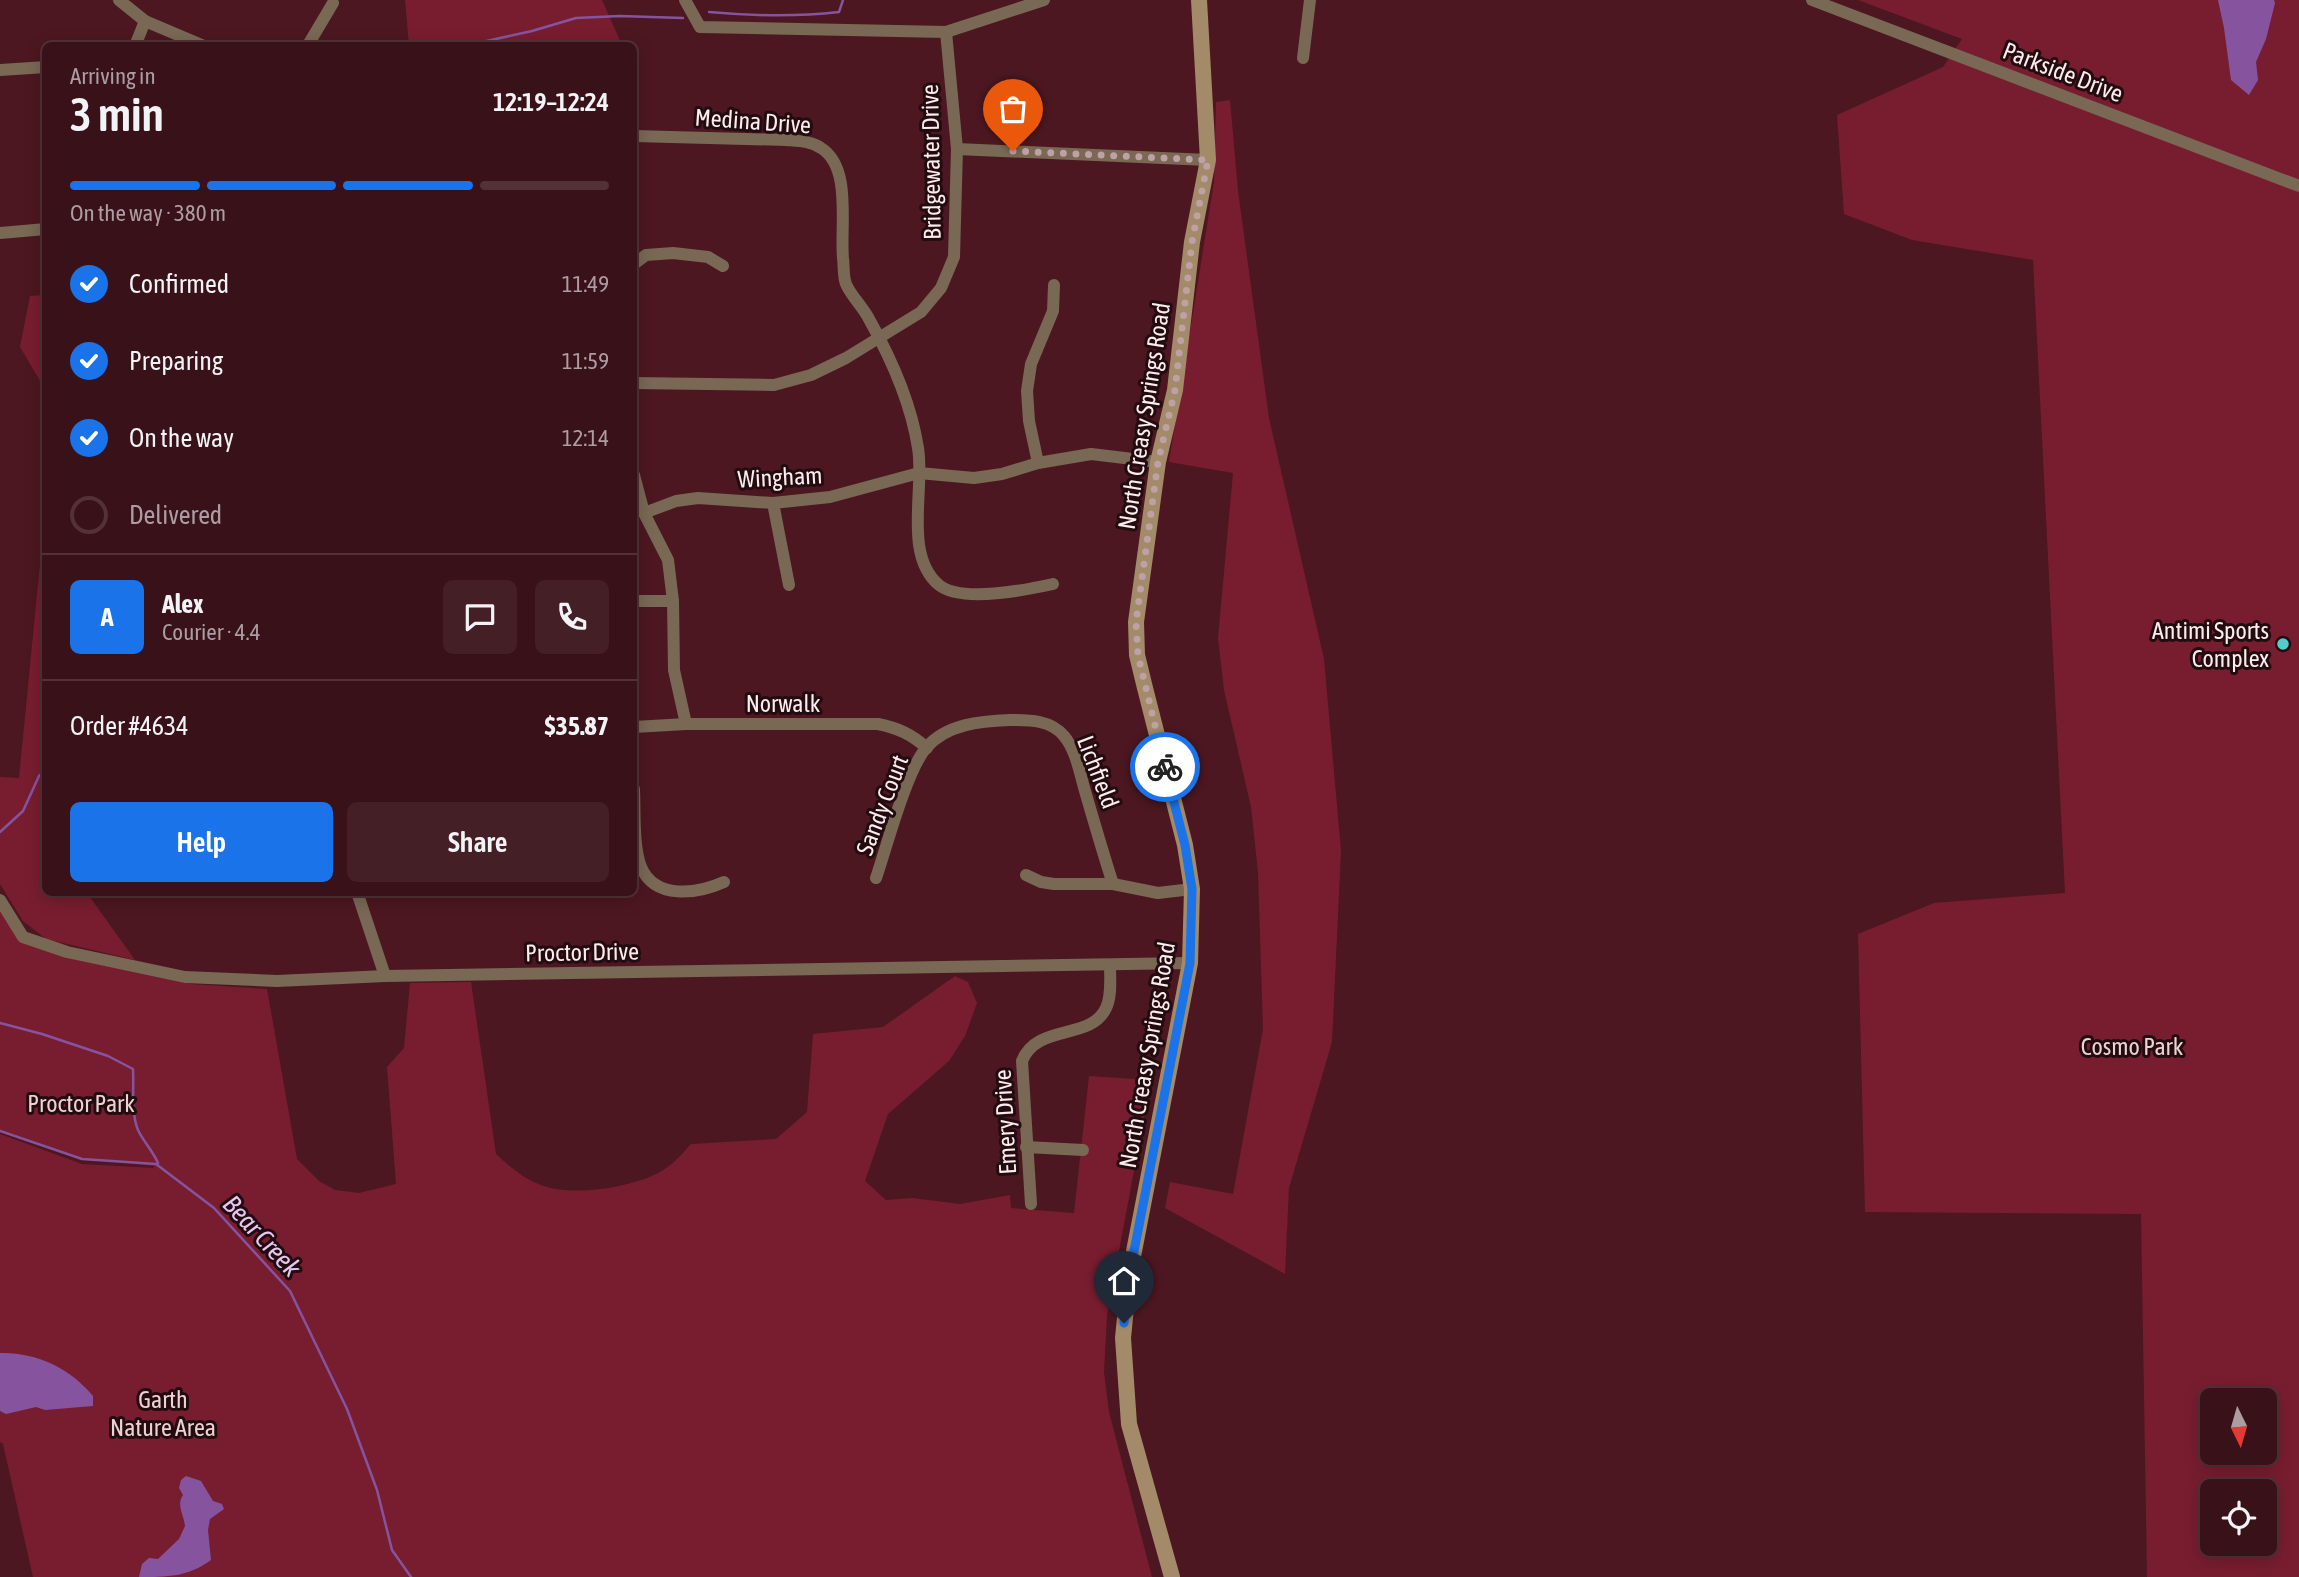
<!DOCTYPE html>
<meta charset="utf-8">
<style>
:root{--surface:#391118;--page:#441f25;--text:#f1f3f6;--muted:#ab9da2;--line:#533137;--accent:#1a73e8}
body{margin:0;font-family:"Asap Condensed",sans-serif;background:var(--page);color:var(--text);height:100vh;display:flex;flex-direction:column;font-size:26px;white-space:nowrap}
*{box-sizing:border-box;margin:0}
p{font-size:23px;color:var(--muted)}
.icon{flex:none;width:38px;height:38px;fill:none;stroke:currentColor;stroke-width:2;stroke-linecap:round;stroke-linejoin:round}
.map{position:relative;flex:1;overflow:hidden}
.sheet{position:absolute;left:42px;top:42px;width:595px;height:854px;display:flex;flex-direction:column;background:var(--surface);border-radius:10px;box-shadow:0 4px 18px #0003,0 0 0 2px var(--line)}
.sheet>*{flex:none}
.needle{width:46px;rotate:175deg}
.fabs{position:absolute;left:2200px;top:1388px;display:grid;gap:14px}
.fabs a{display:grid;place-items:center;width:77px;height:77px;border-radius:10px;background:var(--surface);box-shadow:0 4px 18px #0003,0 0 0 2px var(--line);font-size:35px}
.pin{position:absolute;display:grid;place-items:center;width:60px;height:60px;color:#fff;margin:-72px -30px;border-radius:50% 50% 50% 0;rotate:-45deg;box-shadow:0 0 7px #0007}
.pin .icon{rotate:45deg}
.courier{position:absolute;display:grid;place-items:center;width:70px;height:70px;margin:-35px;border:5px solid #1a73e8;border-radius:50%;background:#fff;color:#222;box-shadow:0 2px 9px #0007}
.headline em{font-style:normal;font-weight:600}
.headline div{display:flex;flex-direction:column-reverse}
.headline{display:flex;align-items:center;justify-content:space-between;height:119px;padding:0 28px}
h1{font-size:46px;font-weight:600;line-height:52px}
.bar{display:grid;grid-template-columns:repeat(4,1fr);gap:10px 7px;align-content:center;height:84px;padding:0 28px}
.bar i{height:9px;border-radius:5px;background:var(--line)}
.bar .current{background:var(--accent)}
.bar p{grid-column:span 4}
.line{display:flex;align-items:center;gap:18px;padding:0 28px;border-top:2px solid var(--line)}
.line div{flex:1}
.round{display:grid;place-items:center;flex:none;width:74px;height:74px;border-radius:10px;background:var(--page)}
ol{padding:0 28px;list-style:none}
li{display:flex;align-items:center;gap:21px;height:77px}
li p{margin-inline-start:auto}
li .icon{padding:7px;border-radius:50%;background:var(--accent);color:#fff;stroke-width:4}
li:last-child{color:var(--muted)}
li i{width:38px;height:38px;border:4px solid var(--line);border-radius:50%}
.action{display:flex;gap:14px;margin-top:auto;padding:14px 28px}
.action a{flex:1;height:80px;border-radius:10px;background:var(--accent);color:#fff;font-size:28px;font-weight:600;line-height:80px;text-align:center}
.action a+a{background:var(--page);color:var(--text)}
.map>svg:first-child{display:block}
.green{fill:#781d30;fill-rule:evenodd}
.water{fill:#86549f}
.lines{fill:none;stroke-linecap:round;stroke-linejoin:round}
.stream{stroke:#86549f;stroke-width:2.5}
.street{stroke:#786854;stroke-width:12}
.secondary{stroke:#a38a69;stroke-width:16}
.done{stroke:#bea1a5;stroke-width:7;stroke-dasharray:0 12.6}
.route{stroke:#1a73e8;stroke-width:9}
.poi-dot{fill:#53cdcb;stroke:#230c0f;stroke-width:2.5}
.labels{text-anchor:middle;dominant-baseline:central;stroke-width:6;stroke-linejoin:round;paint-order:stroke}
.street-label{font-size:24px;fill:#fbeced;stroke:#230c0f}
.poi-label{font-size:24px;fill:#fbeced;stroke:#230c0f;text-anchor:end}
.park-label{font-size:24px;fill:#edd2d3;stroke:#230c0f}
.water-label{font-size:26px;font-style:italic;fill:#e4caf3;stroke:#230c0f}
</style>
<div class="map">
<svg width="2299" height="1577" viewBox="0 0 2299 1577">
<rect width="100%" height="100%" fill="#4c1720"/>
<g class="green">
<polygon points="405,0 602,0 622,45 409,45"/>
<path d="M1858 0H2299V1577H2147L2141 1214 1865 1212 1858 934 1934 903 2065 893 2033 260 1912 240 1844 214 1837 115 1943 67 1962 39ZM2212 1400H2264V1452H2212ZM2212 1491H2264V1544H2212Z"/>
<polygon points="1230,100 1238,191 1269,418 1324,659 1341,851 1332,1042 1289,1188 1285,1274 1165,1208 1170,1182 1233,1194 1263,1029 1258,872 1251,807 1224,690 1218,638 1233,473 1169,462 1214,182 1216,102"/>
<polygon points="45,295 46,295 45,398 39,379 20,347 30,296"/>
<polygon points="45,513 46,892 87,893 135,960 46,939 23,921 0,884 0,777 19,778"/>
<path d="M0 907 23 937 63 955 191 984 267 989 297 1159 319 1181 335 1190 359 1193 396 1184 387 1067 404 1048 410 983 471 982 496 1154C509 1166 524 1179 541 1185 570 1197 630 1188 658 1173 672 1166 681 1155 691 1144L776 1139 807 1112 813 1034 883 1027 955 976 968 982 977 1003 965 1036 949 1061 888 1114 865 1181 886 1200 912 1198 960 1204 1010 1195 1011 1208 1074 1213 1089 1076 1151 1080 1107 1315 1104 1372 1109 1412 1152 1577H33L3 1444 0 1442V1134L82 1164 154 1168V1166L82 1159 0 1131Z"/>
</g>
<g class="water">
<polygon points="2218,0 2274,0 2275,3 2266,39 2256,62 2258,80 2249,95 2231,80 2224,28"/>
<path d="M0 1353C36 1352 70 1368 93 1396V1406L45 1410 36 1407 6 1414 0 1411Z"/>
<path d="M186 1476 201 1481 213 1501 222 1504 224 1509 210 1519 208 1530 211 1560C188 1577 167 1577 139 1577L142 1564 149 1558 158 1559 179 1539 185 1526C184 1515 176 1505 183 1495L179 1488 181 1480Z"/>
</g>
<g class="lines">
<g class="stream">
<path d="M709 12C753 16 795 17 839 12L843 0"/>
<polyline points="464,46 532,31 576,18 620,16 683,18"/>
<polyline points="0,832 23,811 39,776 46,770"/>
<path d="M0 1023 42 1034 108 1056 133 1069C134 1088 131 1113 138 1130 143 1141 153 1151 158 1163"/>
<polyline points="0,1131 82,1159 156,1164 214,1208 290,1291 347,1409 377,1490 392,1550 411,1577"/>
</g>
<g class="street">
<polyline points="119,0 145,21 204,46"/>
<polyline points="685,0 700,27 946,32 1044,0"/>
<polyline points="1812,0 2299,186"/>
<polyline points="308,45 333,3"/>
<polyline points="135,46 145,21"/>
<polyline points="1303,58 1310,0"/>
<polyline points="0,70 46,67"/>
<path d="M634 136 786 140C798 141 811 141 821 148 852 167 840 226 843 258 844 265 843 277 846 284 851 296 863 307 869 319 891 358 911 403 918 448 925 489 903 555 939 585 961 603 1026 590 1053 584"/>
<polyline points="957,149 1208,160"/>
<polyline points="0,233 46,229"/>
<polyline points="634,264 646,255 673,253 708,257 723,266"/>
<polyline points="634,383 774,385 811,375 846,358 921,312 941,288 954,257 957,149 946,32"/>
<polyline points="1038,463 1029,421 1027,391 1031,364 1053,311 1054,285"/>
<polyline points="634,475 644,513 668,560 673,601 674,670 686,724"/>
<polyline points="773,503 789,585"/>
<polyline points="644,513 676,501 698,498 773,503 830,497 919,473 974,478 1002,474 1038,463 1091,454 1158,462"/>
<polyline points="634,601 673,601"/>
<path d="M634 727 686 724H878C898 728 911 734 927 748"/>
<path d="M634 789C635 811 633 847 641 867 655 900 697 894 724 882"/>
<polyline points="1026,875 1041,882 1054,884 1113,884 1158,893 1192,889"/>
<path d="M876 878C887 846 906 772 926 748 946 724 981 721 1010 720 1030 720 1051 720 1064 736 1076 750 1080 774 1085 791 1094 822 1103 853 1113 884"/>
<polyline points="357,892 385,976"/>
<polyline points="0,900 23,937 67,952 185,977 277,981 385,976 1190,963"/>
<polyline points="1026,1147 1083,1150"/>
<path d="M1031 1204 1022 1061C1037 1023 1091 1041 1106 1008 1112 996 1110 978 1110 965"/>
</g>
<polyline class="secondary" points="1172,1577 1129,1424 1123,1338 1129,1277 1190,963 1192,889 1185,845 1145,688 1137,655 1136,622 1158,462 1175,390 1192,242 1208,160 1199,0"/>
</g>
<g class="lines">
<polyline class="done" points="1013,151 1208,160 1192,242 1175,390 1158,462 1136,622 1138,655 1165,767"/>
<polyline class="route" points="1124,1323 1129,1277 1190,963 1192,889 1185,845 1165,767"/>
</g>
<circle class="poi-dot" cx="2283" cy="644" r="7"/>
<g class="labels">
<g class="street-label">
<text transform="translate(2063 72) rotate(21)">Parkside Drive</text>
<text transform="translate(753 121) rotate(4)">Medina Drive</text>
<text transform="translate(931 162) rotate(-91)">Bridgewater Drive</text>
<text transform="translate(1144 416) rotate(-81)">North Creasy Springs Road</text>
<text transform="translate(780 477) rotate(-3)">Wingham</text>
<text x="783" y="703">Norwalk</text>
<text transform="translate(1098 772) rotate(69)">Lichfield</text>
<text transform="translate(882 805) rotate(-69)">Sandy Court</text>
<text transform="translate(582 952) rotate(-1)">Proctor Drive</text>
<text transform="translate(1147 1055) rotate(-80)">North Creasy Springs Road</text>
<text transform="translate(1005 1122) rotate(-93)">Emery Drive</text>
</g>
<g class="poi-label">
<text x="2269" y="630">Antimi Sports<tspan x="2269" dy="28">Complex</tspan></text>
</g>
<g class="park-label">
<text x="2132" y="1046">Cosmo Park</text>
<text x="81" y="1103">Proctor Park</text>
<text x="163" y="1399">Garth<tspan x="163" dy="28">Nature Area</tspan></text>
</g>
<g class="water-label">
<text transform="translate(262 1236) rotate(47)">Bear Creek</text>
</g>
</g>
</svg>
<div class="fabs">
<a><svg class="needle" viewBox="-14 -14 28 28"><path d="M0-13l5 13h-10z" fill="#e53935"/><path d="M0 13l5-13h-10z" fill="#ab9da2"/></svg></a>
<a><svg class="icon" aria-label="locate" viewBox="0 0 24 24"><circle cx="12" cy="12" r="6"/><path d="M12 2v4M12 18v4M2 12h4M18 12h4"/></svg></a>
</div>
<div class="pin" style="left:1013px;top:151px;background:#ea580c"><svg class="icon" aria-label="bag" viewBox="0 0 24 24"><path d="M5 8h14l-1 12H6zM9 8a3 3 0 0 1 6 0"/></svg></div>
<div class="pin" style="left:1124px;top:1323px;background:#1f2937"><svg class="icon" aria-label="home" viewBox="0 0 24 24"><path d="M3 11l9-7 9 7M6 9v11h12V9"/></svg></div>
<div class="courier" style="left:1165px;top:767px"><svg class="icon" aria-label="bike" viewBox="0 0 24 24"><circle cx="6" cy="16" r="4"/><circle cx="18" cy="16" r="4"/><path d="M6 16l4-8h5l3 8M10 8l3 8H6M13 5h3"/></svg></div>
<section class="sheet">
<div class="headline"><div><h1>3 min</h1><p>Arriving in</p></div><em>12:19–12:24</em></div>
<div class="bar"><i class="current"></i><i class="current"></i><i class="current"></i><i></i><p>On the way · 380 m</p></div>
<ol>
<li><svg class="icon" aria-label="check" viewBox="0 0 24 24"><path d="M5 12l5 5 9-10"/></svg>Confirmed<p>11:49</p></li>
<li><svg class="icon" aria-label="check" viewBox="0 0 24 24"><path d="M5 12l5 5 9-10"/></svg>Preparing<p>11:59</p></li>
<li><svg class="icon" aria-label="check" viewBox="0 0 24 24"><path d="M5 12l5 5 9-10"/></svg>On the way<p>12:14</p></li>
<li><i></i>Delivered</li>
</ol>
<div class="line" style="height:126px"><b class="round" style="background:var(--accent);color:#fff">A</b><div><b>Alex</b><p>Courier · 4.4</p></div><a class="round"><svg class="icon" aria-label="chat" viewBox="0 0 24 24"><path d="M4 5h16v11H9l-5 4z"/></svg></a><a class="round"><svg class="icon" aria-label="phone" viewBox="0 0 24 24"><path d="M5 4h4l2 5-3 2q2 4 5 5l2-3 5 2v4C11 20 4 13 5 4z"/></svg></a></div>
<div class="line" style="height:91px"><div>Order #4634</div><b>$35.87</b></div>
<div class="action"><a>Help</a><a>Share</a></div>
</section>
</div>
